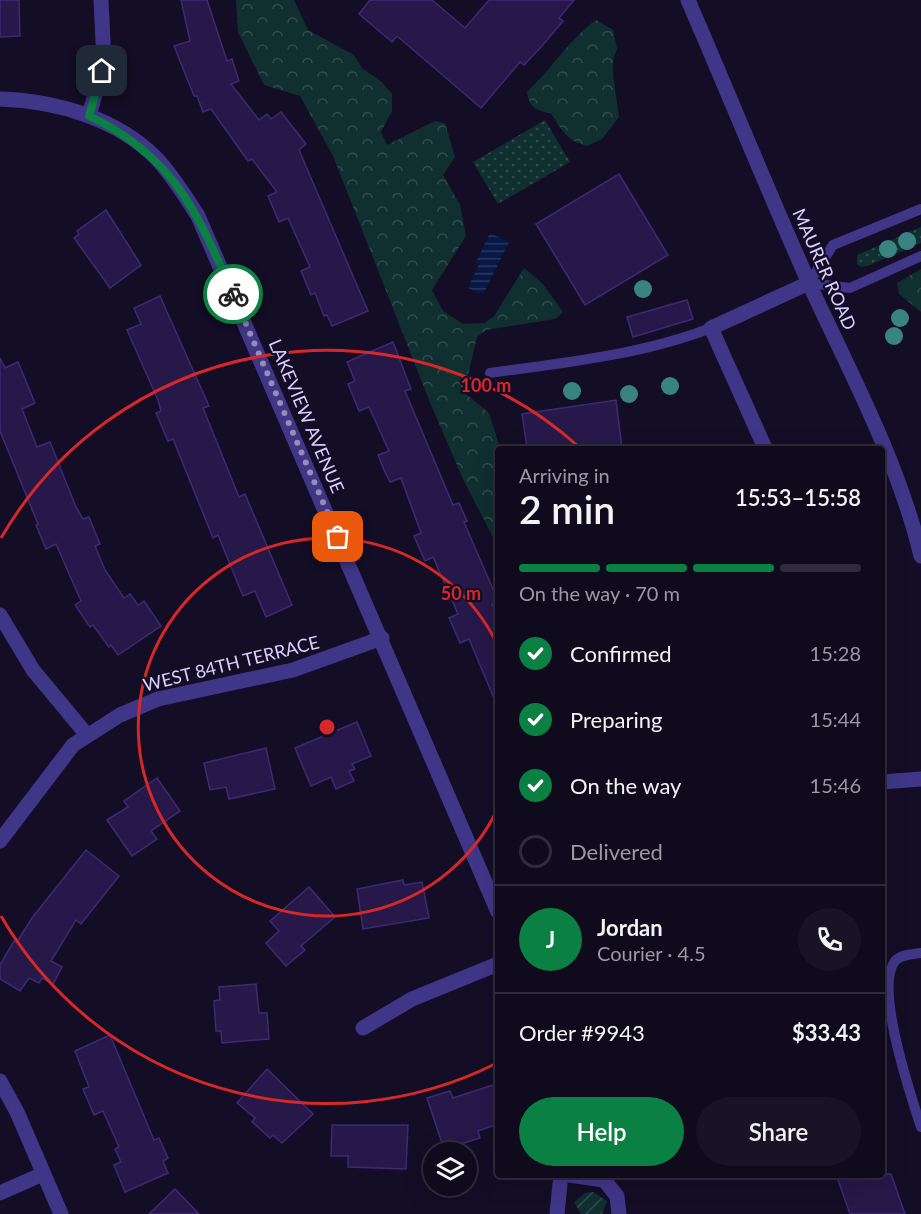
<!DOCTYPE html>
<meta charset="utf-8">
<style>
:root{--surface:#0f0a1c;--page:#181325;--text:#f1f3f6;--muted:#9b9aa3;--line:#2f2b3b;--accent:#0b8043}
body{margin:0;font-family:Lato,sans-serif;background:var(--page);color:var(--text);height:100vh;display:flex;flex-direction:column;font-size:22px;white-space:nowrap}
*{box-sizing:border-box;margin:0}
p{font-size:20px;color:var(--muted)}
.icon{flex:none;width:33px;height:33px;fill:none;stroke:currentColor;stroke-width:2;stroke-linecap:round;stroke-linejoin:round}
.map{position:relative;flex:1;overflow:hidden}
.side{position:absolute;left:495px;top:446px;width:390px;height:732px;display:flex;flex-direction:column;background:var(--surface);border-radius:6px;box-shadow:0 6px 24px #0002,0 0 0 2px var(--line)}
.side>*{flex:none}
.controls{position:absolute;left:423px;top:1142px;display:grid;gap:12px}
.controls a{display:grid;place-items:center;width:54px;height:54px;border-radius:50%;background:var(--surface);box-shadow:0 6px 24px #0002,0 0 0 2px var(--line);font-size:30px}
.pin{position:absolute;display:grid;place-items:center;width:51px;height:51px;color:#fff;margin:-26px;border-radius:12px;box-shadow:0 3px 9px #0006}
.courier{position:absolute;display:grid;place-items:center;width:60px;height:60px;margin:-30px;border:4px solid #0b8043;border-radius:50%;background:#fff;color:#222;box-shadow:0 2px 8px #0007}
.head em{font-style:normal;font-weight:600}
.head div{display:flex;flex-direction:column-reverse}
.head{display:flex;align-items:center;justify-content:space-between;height:102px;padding:0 24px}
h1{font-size:39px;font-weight:600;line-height:45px}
.bar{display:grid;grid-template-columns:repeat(4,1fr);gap:9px 6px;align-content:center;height:72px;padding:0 24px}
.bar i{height:8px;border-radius:4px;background:var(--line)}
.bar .active{background:var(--accent)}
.bar p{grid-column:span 4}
.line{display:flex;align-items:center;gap:15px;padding:0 24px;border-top:2px solid var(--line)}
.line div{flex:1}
.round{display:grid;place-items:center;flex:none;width:63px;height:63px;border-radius:32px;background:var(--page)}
ol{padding:0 24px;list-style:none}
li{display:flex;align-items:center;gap:18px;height:66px}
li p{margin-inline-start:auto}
li .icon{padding:6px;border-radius:50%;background:var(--accent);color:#fff;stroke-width:4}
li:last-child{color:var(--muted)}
li i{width:33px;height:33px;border:3px solid var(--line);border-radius:50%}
.action{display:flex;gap:12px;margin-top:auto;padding:12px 24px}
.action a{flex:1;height:69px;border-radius:36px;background:var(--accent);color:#fff;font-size:24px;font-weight:600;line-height:69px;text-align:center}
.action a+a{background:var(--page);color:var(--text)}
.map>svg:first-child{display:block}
.grass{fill:url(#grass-dots)}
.forest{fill:url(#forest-crowns)}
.garden{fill:url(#garden-furrows)}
.water{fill:url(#water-rules)}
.building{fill:#261848;stroke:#3f2975;stroke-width:1.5}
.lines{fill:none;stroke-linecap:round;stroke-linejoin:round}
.service{stroke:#403688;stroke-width:10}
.minor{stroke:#403688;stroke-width:15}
.tertiary{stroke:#403688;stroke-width:15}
.tree{fill:#398483}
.done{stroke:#958db3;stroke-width:6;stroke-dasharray:0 10.8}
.route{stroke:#0b8043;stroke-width:8}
.ring{fill:none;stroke:#d62828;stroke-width:3}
.labels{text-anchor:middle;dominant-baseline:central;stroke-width:4.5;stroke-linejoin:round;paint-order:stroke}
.street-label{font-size:18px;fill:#dbd2ff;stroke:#140d26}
.centre{fill:#d62828;stroke:#140d26;stroke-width:3}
.ring-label{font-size:18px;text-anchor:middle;font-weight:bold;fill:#d62828;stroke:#140d26;stroke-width:4.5;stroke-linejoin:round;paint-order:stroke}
</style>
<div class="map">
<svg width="921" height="1214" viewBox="0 0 921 1214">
<defs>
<pattern id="grass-dots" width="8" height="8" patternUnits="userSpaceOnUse" patternTransform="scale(1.5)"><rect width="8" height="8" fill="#102f30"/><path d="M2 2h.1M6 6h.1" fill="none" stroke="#324c4f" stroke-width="1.8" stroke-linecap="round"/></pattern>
<pattern id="forest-crowns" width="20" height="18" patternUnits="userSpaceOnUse" patternTransform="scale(1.5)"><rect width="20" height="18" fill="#102f30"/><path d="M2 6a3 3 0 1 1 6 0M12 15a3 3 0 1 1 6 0" fill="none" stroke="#324c4f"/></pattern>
<pattern id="garden-furrows" width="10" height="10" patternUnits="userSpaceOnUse" patternTransform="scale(1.5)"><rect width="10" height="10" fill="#102f30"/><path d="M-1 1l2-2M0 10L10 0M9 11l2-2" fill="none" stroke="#324c4f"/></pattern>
<pattern id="water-rules" width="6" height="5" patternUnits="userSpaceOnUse" patternTransform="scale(1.5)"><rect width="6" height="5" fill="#071845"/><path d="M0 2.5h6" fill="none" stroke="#2b3961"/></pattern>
</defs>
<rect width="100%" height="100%" fill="#140d26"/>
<g class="grass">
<polygon points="545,120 570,162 498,204 473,162"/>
<polygon points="921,227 921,243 870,265 862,267 857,265 857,255"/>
</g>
<g class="forest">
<polygon points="236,0 294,0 308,30 354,55 362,68 382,82 392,94 392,111 381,132 387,145 435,121 445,123 455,157 443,175 460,205 466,236 432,290 443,311 463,324 485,323 494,316 524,268 542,283 563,312 555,319 486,330 477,337 464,392 489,413 500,448 498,448 498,547 463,479 431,405 333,156 300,96 264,85 238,32"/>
<path d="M596 20 613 30 617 49 613 59V74L619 117 602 139 587 146C567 141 561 130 551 113 537 111 529 108 527 92 552 69 568 40 596 20Z"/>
<polygon points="921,269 921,312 899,294 897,283"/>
</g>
<polygon class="garden" points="593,1192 607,1201 602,1214 581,1214 574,1202 585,1193"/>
<polygon class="water" points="490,233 509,242 483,295 468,288 479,264 476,262"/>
<g class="building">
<polygon points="0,0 19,0 20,36 0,37"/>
<polygon points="181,0 207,0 227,61 232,59 239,81 231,84 259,120 267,114 271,119 281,112 306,144 299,150 368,311 332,326 327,315 324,316 315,293 311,295 301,271 310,267 288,218 279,222 268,196 277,192 252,159 248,161 211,109 203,112 197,96 194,96 174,46 190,41"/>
<polygon points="370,0 432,0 465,28 489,0 574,0 559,18 563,21 541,47 524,65 520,62 481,108 397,36 392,42 359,14"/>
<polygon points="619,174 668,255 585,305 536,224"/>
<polygon points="106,210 141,265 110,288 74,238 79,234 77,231"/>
<polygon points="160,296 209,406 203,408 239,497 245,494 292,605 266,617 255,591 243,596 218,535 213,538 173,439 168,441 156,413 161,411 158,400 127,330 141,324 134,308"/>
<polygon points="687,300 693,319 633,337 627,317"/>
<polygon points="393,342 411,389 405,391 453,505 459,503 467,521 464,522 498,601 492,604 498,617 498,708 469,639 460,643 449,618 458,614 433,557 425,561 414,536 421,533 401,478 390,482 384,470 378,455 389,451 369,407 359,411 348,384 355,381 347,362"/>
<polygon points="0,358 5,368 18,362 35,403 22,409 37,447 50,442 76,507 83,519 89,517 100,544 95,546 105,570 124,598 130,594 138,605 144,601 161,626 118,655 111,645 109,647 93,625 90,627 75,605 81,601 56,544 46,549 36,525 38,524 0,431"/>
<polygon points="616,400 622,448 527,448 522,414"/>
<polygon points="357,722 371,756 352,764 355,769 349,771 354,781 336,789 331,777 311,786 295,748"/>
<polygon points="266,748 275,789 229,799 226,787 210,790 204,763"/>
<polygon points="157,778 180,811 151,831 157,839 132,856 107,820 128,807 124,801"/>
<polygon points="86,850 119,876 81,924 76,920 51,961 62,967 53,984 42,978 39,983 29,978 20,991 0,979 0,965 14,941 17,942 32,918"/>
<polygon points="403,880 404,885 422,882 429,918 363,929 357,889"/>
<polygon points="309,887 335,917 301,946 305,950 286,966 266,943 279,931 270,921"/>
<polygon points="256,984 259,1013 267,1013 269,1039 222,1043 221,1031 216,1031 214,1001 220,1000 219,987"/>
<polygon points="110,1035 154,1140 159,1138 168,1158 163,1161 168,1173 125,1192 114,1165 121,1162 115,1149 119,1147 103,1111 94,1115 83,1089 89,1087 75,1051"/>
<polygon points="267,1069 313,1114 282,1143 273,1135 270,1138 252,1122 255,1118 237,1103"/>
<polygon points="493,1085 498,1102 498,1124 478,1131 480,1138 451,1147 449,1140 442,1143 427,1098 450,1091 453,1098"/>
<polygon points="332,1125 408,1125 406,1169 348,1167 348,1156 331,1156"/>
<polygon points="836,1174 891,1174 905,1214 850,1214"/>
<polygon points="175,1189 199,1214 149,1214"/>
</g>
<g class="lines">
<g class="service">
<polyline points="921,209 833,245 809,283 850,288 921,256"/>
<path d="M490 373C563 363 641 355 711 328"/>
<path d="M921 953C913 954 901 954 895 961 874 988 911 1096 921 1127"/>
</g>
<g class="minor">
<path d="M0 99C56 101 117 118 157 159 173 176 185 196 198 216L498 912"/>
<polyline points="89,116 104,62 101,0"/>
<polyline points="765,448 711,328 809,283"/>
<polyline points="0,615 33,670 87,735"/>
<polyline points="882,782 921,779"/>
<polyline points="0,841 73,745 120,715 158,699 293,670 382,638"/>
<polyline points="363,1028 412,999 498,964"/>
<polyline points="0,1081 17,1112 61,1214"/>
<polyline points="562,1174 604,1180 617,1196 619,1214"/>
<polyline points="0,1193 43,1174"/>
<polyline points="557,1214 561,1174"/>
</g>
<path class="tertiary" d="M688 0C730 97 770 196 813 292 853 378 899 464 921 556"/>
</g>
<g class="tree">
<circle cx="907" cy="241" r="9"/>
<circle cx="888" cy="249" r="9"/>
<circle cx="643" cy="289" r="9"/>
<circle cx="900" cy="318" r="9"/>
<circle cx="894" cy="336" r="9"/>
<circle cx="670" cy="386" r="9"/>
<circle cx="572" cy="391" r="9"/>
<circle cx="629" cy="394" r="9"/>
</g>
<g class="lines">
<polyline class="done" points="233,294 338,537"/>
<path class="route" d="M102 71 89 116C174 156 197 212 233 294"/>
</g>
<g class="ring">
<path d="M498 808A189 189 0 1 1 498 646"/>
<path d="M495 1064A377 377 0 0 1 1 916M1 538A377 377 0 0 1 579 447"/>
</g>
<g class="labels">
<g class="street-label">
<text transform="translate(825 269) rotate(66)">MAURER ROAD</text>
<text transform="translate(307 416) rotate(67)">LAKEVIEW AVENUE</text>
<text transform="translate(231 663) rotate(-14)">WEST 84TH TERRACE</text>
</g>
</g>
<circle cx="327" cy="727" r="9" class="centre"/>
<g class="ring-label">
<text x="486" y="392">100 m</text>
<text x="461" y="600">50 m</text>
</g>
</svg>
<div class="controls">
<a><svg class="icon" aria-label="layers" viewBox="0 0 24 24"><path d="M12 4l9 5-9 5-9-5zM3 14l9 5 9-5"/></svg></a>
</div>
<div class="pin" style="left:338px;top:537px;background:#ea580c"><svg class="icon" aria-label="bag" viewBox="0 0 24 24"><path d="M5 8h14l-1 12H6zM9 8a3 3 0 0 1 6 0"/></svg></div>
<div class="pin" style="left:102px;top:71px;background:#1f2937"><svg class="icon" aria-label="home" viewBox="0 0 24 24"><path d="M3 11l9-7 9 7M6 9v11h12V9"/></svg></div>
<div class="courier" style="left:233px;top:294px"><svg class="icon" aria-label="bike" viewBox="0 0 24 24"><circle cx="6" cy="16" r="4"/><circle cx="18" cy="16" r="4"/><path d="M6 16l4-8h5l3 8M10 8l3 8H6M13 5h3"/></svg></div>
<section class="side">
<div class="head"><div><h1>2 min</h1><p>Arriving in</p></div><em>15:53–15:58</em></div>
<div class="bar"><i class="active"></i><i class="active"></i><i class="active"></i><i></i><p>On the way · 70 m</p></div>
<ol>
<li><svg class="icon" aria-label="check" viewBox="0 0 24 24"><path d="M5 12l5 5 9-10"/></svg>Confirmed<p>15:28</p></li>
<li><svg class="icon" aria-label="check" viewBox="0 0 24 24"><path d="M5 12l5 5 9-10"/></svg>Preparing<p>15:44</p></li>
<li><svg class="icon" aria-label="check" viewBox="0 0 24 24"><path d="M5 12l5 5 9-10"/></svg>On the way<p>15:46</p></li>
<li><i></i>Delivered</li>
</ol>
<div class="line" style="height:108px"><b class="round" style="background:var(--accent);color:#fff">J</b><div><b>Jordan</b><p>Courier · 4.5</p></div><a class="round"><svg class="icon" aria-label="phone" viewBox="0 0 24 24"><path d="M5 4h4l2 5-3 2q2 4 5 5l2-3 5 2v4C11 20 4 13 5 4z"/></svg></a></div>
<div class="line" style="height:78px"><div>Order #9943</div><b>$33.43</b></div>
<div class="action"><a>Help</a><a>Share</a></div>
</section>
</div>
